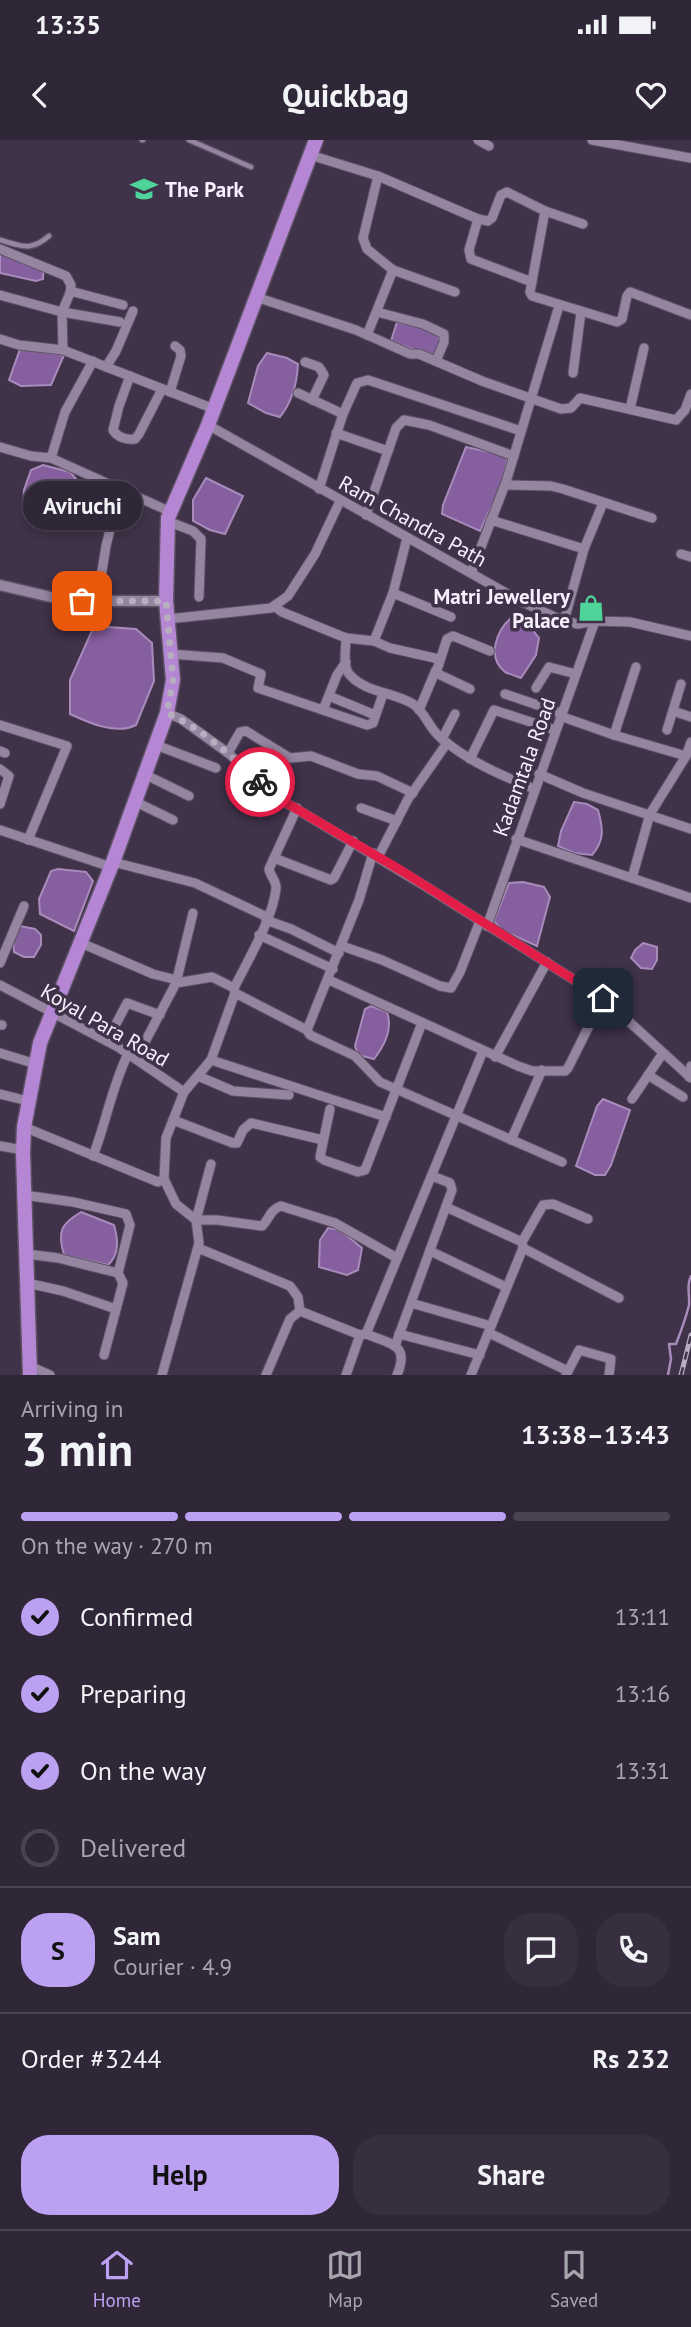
<!DOCTYPE html>
<meta charset="utf-8">
<style>
:root{--surface:#2f2637;--page:#372e3f;--text:#f1f3f6;--muted:#a7a5ad;--line:#4a4352;--accent:#bca0f2}
body{margin:0;font-family:"PT Sans",sans-serif;background:var(--page);color:var(--text);height:100vh;display:flex;flex-direction:column;font-size:26px;white-space:nowrap}
*{box-sizing:border-box;margin:0}
p{font-size:23px;color:var(--muted)}
.icon{flex:none;width:38px;height:38px;fill:none;stroke:currentColor;stroke-width:2;stroke-linecap:round;stroke-linejoin:round}
.map{position:relative;height:1235px;overflow:hidden}
.details{display:flex;flex-direction:column;background:var(--surface);flex:1}
.details>*{flex:none}
.pin{position:absolute;display:grid;place-items:center;width:60px;height:60px;color:#fff;margin:-30px;border-radius:14px;box-shadow:0 4px 10px #0006}
.courier{position:absolute;display:grid;place-items:center;width:70px;height:70px;margin:-35px;border:5px solid #e11d48;border-radius:50%;background:#fff;color:#222;box-shadow:0 2px 9px #0007}
.bubble{position:absolute;height:49px;border-radius:24px;background:var(--surface);box-shadow:0 4px 10px #0003,0 0 0 2px var(--line);font-size:23px;font-weight:800;line-height:49px;text-align:center}
.overview em{font-style:normal;font-weight:800}
.overview div{display:flex;flex-direction:column-reverse}
.overview{display:flex;align-items:center;justify-content:space-between;height:119px;padding:0 21px}
h1{font-size:46px;font-weight:800;line-height:52px}
.bar{display:grid;grid-template-columns:repeat(4,1fr);gap:10px 7px;align-content:center;height:84px;padding:0 21px}
.bar i{height:9px;border-radius:5px;background:var(--line)}
.bar .current{background:var(--accent)}
.bar p{grid-column:span 4}
.line{display:flex;align-items:center;gap:18px;padding:0 21px;border-top:2px solid var(--line)}
.line div{flex:1}
.round{display:grid;place-items:center;flex:none;width:74px;height:74px;border-radius:28px;background:var(--page)}
ol{padding:0 21px;list-style:none}
li{display:flex;align-items:center;gap:21px;height:77px}
li p{margin-inline-start:auto}
li .icon{padding:7px;border-radius:50%;background:var(--accent);color:#111;stroke-width:4}
li:last-child{color:var(--muted)}
li i{width:38px;height:38px;border:4px solid var(--line);border-radius:50%}
.button{display:flex;gap:14px;margin-top:auto;padding:14px 21px}
.button a{flex:1;height:80px;border-radius:28px;background:var(--accent);color:#111;font-size:28px;font-weight:800;line-height:80px;text-align:center}
.button a+a{background:var(--page);color:var(--text)}
.status{display:flex;justify-content:space-between;align-items:center;height:49px;padding:0 35px;background:var(--surface);direction:ltr}
.status svg{height:19px;fill:currentColor}
header{display:flex;justify-content:space-between;align-items:center;height:91px;padding:0 21px;background:var(--surface);font-size:32px;font-weight:800}
.dock{display:flex;justify-content:space-around;align-items:center;height:98px;border-top:2px solid var(--line);background:var(--surface);font-size:19px;color:var(--muted)}
.dock a{display:grid;justify-items:center;gap:4px}
.dock .current{color:var(--accent)}
.map>svg:first-child{display:block}
.water{fill:#86609e;stroke:#a88bbb;stroke-width:2}
.lines{fill:none;stroke-linecap:round;stroke-linejoin:round}
.stream{stroke:#a88bbb;stroke-width:2.5}
.service-casing{stroke:#5d5164;stroke-width:7}
.minor-casing{stroke:#5d5164;stroke-width:11}
.tertiary-casing{stroke:#5d5164;stroke-width:13}
.primary-casing{stroke:#5d5164;stroke-width:17}
.service{stroke:#9585a0;stroke-width:4.5}
.minor{stroke:#9585a0;stroke-width:9}
.tertiary{stroke:#9585a0;stroke-width:10}
.primary{stroke:#b586d3;stroke-width:14}
.rail-casing{stroke:#b8aec0;stroke-width:5}
.rail{stroke:#3f3249;stroke-width:2.5;stroke-dasharray:8;stroke-linecap:butt}
.done{stroke:#b7aebf;stroke-width:7;stroke-dasharray:0 12.6}
.route{stroke:#e11d48;stroke-width:9}
.labels{text-anchor:middle;dominant-baseline:central;stroke-width:7;stroke-linejoin:round;paint-order:stroke}
.poi-label{font-size:21px;font-weight:bold;fill:#f8f0fe;stroke:#3f3249;text-anchor:start}
.street-label{font-size:21px;fill:#f8f0fe;stroke:#3f3249}
</style>
<div class="status"><b>13:35</b><svg viewBox="0 0 49 12"><path d="M0 12V9h3v3zM5 12V6h3v6zM10 12V3h3v9zM15 12V0h3v12zM26 1h20v11H26zM47 4h2v5h-2z"/></svg></div>
<header><svg class="icon" aria-label="back" viewBox="0 0 24 24"><path d="M15 5l-7 7 7 7"/></svg>Quickbag<svg class="icon" aria-label="heart" viewBox="0 0 24 24"><path d="M12 20l-8-8c-3-5 5-10 8-4 3-6 11-1 8 4z"/></svg></header>
<div class="map">
<svg width="691" height="1235" viewBox="0 0 691 1235">
<rect width="100%" height="100%" fill="#3f3249"/>
<g class="water">
<polygon points="0,107 44,124 43,139 36,141 0,133"/>
<polygon points="397,182 435,191 440,200 434,217 391,201"/>
<polygon points="20,209 64,215 51,245 21,246 9,240"/>
<path d="M267 213 287 218 298 224C297 244 292 262 280 277L266 273 248 263 258 226Z"/>
<polygon points="466,307 508,316 502,344 480,391 442,374 443,365"/>
<polygon points="43,325 70,332 76,339 63,376 54,380 33,375 23,365 24,350 31,330"/>
<polygon points="206,338 243,356 225,394 210,390 193,381 193,360"/>
<path d="M511 478 527 483 539 498 536 515 521 538C516 536 509 534 505 532 486 517 497 490 511 478Z"/>
<path d="M94 486 136 489 152 503 154 541 136 585C116 595 89 583 70 574V540Z"/>
<path d="M574 662 587 664 598 670C603 688 605 700 592 715L574 713 558 706 561 691Z"/>
<polygon points="58,729 86,732 93,741 74,791 40,774 39,759 51,731"/>
<polygon points="523,742 544,747 550,757 537,806 502,790 494,781 509,743"/>
<polygon points="20,786 35,789 41,795 41,805 34,817 24,817 14,812 13,798"/>
<polygon points="643,803 657,807 657,820 652,829 641,828 631,818 635,810"/>
<path d="M371 866 387 872C393 889 385 905 374 919L358 915 355 906 365 869Z"/>
<polygon points="603,959 630,970 611,1025 605,1035 595,1035 576,1026 597,966"/>
<path d="M81 1072 114 1085C118 1099 120 1114 108 1125L64 1115C57 1091 61 1084 81 1072Z"/>
<polygon points="328,1088 340,1090 362,1108 358,1130 347,1135 319,1127 320,1100"/>
</g>
<g class="lines">
<path class="stream" d="M668 1235 671 1219 669 1204H676C681 1191 686 1178 689 1165 690 1155 686 1145 691 1136"/>
<defs>
<g id="service">
<polyline points="142,0 143,0"/>
<polyline points="189,0 251,27"/>
<path d="M0 100C22 106 30 112 49 96"/>
</g>
<g id="minor">
<polyline points="478,0 489,6"/>
<polyline points="592,0 691,18"/>
<polyline points="310,15 378,36 478,79 488,81 492,78 501,55 507,52 545,71 583,84"/>
<polyline points="378,36 363,98 367,109 393,130 455,152"/>
<polyline points="545,71 530,152 532,156 617,182 622,179 627,156 630,152 691,175"/>
<polyline points="478,79 469,110 471,119 532,142"/>
<polyline points="0,109 66,136 71,145 70,153"/>
<polyline points="0,155 62,172 120,182"/>
<polyline points="256,157 356,190 410,214 419,214 482,241 561,269 571,268 580,258 676,280 685,270 691,254"/>
<polyline points="377,172 423,184 444,194 444,202 436,221"/>
<polyline points="367,195 393,130"/>
<polyline points="0,199 19,205 63,210 214,269"/>
<polyline points="63,210 62,172 70,153 74,152 123,165"/>
<polyline points="93,221 65,272 51,318 171,372"/>
<polyline points="305,222 319,227 324,235 312,260"/>
<polyline points="106,227 116,211 133,171"/>
<polyline points="573,233 581,172"/>
<path d="M130 236 119 266 113 290C118 298 127 300 135 299L139 294 162 249"/>
<polyline points="170,252 181,216 180,210 175,206"/>
<polyline points="298,253 343,274"/>
<polyline points="630,269 644,208"/>
<polyline points="208,285 522,462 564,481 578,484 595,481 630,482 691,496"/>
<polyline points="336,293 388,311"/>
<polyline points="0,307 31,316 51,318"/>
<polyline points="505,345 551,346 563,349 652,378"/>
<polyline points="319,349 343,274 357,243 368,240 521,291"/>
<polyline points="366,375 396,288 404,280 429,285 514,316"/>
<polyline points="491,380 584,409"/>
<polyline points="167,381 193,391 201,399 199,457"/>
<polyline points="681,414 691,417"/>
<polyline points="471,433 506,342 559,166"/>
<polyline points="393,453 451,477"/>
<polyline points="97,462 106,406 120,349"/>
<path d="M274 466 282 472 346 498C346 509 342 527 350 535 366 553 394 552 413 564 425 572 429 588 440 597 467 621 501 635 534 649"/>
<polyline points="168,479 271,468 288,456 315,414 340,361"/>
<polyline points="564,481 584,409 603,363"/>
<polyline points="346,498 374,501 390,508 439,519"/>
<polyline points="374,501 393,453 407,398"/>
<polyline points="171,514 223,518 261,534 258,548 367,585 373,583 383,554"/>
<polyline points="536,548 549,527 576,534"/>
<polyline points="470,549 436,533 447,499 453,496 490,511"/>
<polyline points="505,554 561,573"/>
<polyline points="329,556 375,575"/>
<polyline points="323,570 337,535 346,522"/>
<polyline points="419,570 436,530"/>
<polyline points="673,571 691,577"/>
<polyline points="167,573 181,579 228,613 278,658 425,746 603,858 691,938"/>
<polyline points="560,576 614,595 686,616"/>
<polyline points="0,585 67,606 28,700"/>
<polyline points="667,590 681,544"/>
<polyline points="614,595 636,527"/>
<polyline points="442,599 455,574"/>
<polyline points="156,605 216,628"/>
<polyline points="0,611 5,613"/>
<polyline points="228,613 240,592 246,591 290,618 311,616 358,634 377,636 413,653"/>
<polyline points="470,619 494,570 555,590"/>
<polyline points="0,629 9,636 0,664"/>
<polyline points="539,634 583,653 691,689"/>
<polyline points="146,635 189,656"/>
<polyline points="136,662 173,680"/>
<polyline points="361,668 397,681"/>
<polyline points="0,690 111,727"/>
<polyline points="516,699 691,758"/>
<polyline points="378,717 408,659 447,603"/>
<polyline points="274,718 331,740 334,738 353,701"/>
<polyline points="113,722 195,743 267,777"/>
<polyline points="632,738 650,674 686,616 691,602"/>
<polyline points="266,780 291,789 339,813"/>
<polyline points="487,786 595,481"/>
<polyline points="259,795 333,829"/>
<polyline points="81,803 153,834 177,840"/>
<polyline points="342,806 382,820 440,846 451,848 460,832 480,781"/>
<polyline points="0,823 24,766"/>
<polyline points="329,840 518,926 532,931 565,931 568,928 603,858"/>
<polyline points="176,843 193,773"/>
<polyline points="0,845 118,907 184,952"/>
<polyline points="235,853 307,890 310,895 355,916 380,942 562,1022"/>
<polyline points="0,885 2,885"/>
<polyline points="307,890 359,760 373,713"/>
<polyline points="107,901 127,863 160,875"/>
<polyline points="0,913 36,924"/>
<polyline points="495,917 547,822"/>
<polyline points="136,919 176,843 212,837 234,848"/>
<polyline points="211,920 386,977"/>
<polyline points="648,935 683,957"/>
<polyline points="198,936 233,951 289,955"/>
<polyline points="689,937 691,926"/>
<polyline points="0,954 28,961"/>
<polyline points="632,959 663,913"/>
<polyline points="330,969 320,1017 324,1020 358,1032 365,1030 422,883"/>
<polyline points="173,980 233,1003 237,1003 243,990 251,983 323,1000"/>
<polyline points="24,987 158,1042 164,1039"/>
<polyline points="511,1000 542,930"/>
<polyline points="0,1006 23,1010"/>
<path d="M93 1016C106 983 112 946 128 914"/>
<path d="M211 1024 196 1080H217L262 1086C270 1079 269 1070 281 1066L335 1083 397 1118"/>
<polyline points="24,1055 73,1062 126,1074 130,1085 118,1133 58,1118 27,1114"/>
<polyline points="446,1067 522,1102 523,1108 471,1235"/>
<polyline points="522,1102 543,1065 553,1064 588,1079"/>
<polyline points="198,1108 290,1146 298,1157 300,1171 360,1195"/>
<polyline points="523,1108 619,1158"/>
<polyline points="430,1111 506,1147"/>
<polyline points="27,1143 63,1151 116,1169"/>
<polyline points="411,1163 491,1186"/>
<polyline points="489,1193 568,1231"/>
<path d="M366 1194C391 1204 410 1204 397 1235"/>
<polyline points="399,1194 480,1215"/>
<polyline points="395,1206 452,1050 450,1043 432,1036"/>
<polyline points="104,1215 123,1143 118,1133"/>
<polyline points="30,1226 50,1235"/>
<path d="M162 1235 199 1103 196 1080 176 1064 164 1039 166 998 184 952 211 920 235 853 234 848C247 822 273 778 276 749 277 741 270 736 269 729L297 668"/>
<polyline points="266,1235 290,1179 300,1171"/>
<polyline points="346,1235 360,1195 366,1194 483,911"/>
<polyline points="566,1235 579,1210 611,1219 609,1235"/>
</g>
<polyline id="tertiary" points="0,445 68,461 166,461"/>
<polyline id="primary" points="30,1235 23,1013 24,987 40,903 113,722 167,573 173,540 166,461 168,378 208,285 316,0"/>
</defs>
<use href="#service" class="service-casing"/>
<use href="#minor" class="minor-casing"/>
<use href="#tertiary" class="tertiary-casing"/>
<use href="#primary" class="primary-casing"/>
<use href="#service" class="service"/>
<use href="#minor" class="minor"/>
<use href="#tertiary" class="tertiary"/>
<use href="#primary" class="primary"/>
<defs>
<polyline id="rail" points="681,1235 691,1195"/>
</defs>
<use href="#rail" class="rail-casing"/>
<use href="#rail" class="rail"/>
</g>
<g class="lines">
<path class="done" d="M82 461H166L173 540 167 573C202 588 232 617 260 642"/>
<polyline class="route" points="260,642 278,658 402,731 603,858"/>
</g>
<defs>
<symbol id="university-bare" viewBox="-9 -9 18 18"><path d="M0-5L7-2L0 1L-7-2ZM-4 1L0 2.5L4 1V4Q0 6-4 4Z" fill="#4ed399" stroke="#3f3249" stroke-width="2.5" paint-order="stroke"/></symbol>
<symbol id="shop-bare" viewBox="-9 -9 18 18"><path d="M-5-2.5h2.3a2.7 3.5 0 0 1 5.4 0H5L5.5 6h-11ZM-1.5-2.5h3a1.5 2.3 0 0 0-3 0Z" fill="#4ed399" stroke="#3f3249" stroke-width="2.5" paint-order="stroke"/></symbol>
</defs>
<g fill-rule="evenodd">
<use href="#university-bare" x="125" y="30" width="38" height="38"/>
<use href="#shop-bare" x="572" y="449" width="38" height="38"/>
</g>
<g class="labels">
<g class="poi-label">
<text x="165" y="49">The Park</text>
<text x="570" y="456" text-anchor="end">Matri Jewellery<tspan x="570" dy="24">Palace</tspan></text>
</g>
<g class="street-label">
<text transform="translate(413 381) rotate(29)">Ram Chandra Path</text>
<text transform="translate(524 627) rotate(-70)">Kadamtala Road</text>
<text transform="translate(105 885) rotate(30)">Koyal Para Road</text>
</g>
</g>
</svg>
<div class="pin" style="left:82px;top:461px;background:#ea580c"><svg class="icon" aria-label="bag" viewBox="0 0 24 24"><path d="M5 8h14l-1 12H6zM9 8a3 3 0 0 1 6 0"/></svg></div>
<div class="pin" style="left:603px;top:858px;background:#1f2937"><svg class="icon" aria-label="home" viewBox="0 0 24 24"><path d="M3 11l9-7 9 7M6 9v11h12V9"/></svg></div>
<div class="courier" style="left:260px;top:642px"><svg class="icon" aria-label="bike" viewBox="0 0 24 24"><circle cx="6" cy="16" r="4"/><circle cx="18" cy="16" r="4"/><path d="M6 16l4-8h5l3 8M10 8l3 8H6M13 5h3"/></svg></div>
<div class="bubble" style="left:23px;top:341px;width:119px">Aviruchi</div>
</div>
<section class="details">
<div class="overview"><div><h1>3 min</h1><p>Arriving in</p></div><em>13:38–13:43</em></div>
<div class="bar"><i class="current"></i><i class="current"></i><i class="current"></i><i></i><p>On the way · 270 m</p></div>
<ol>
<li><svg class="icon" aria-label="check" viewBox="0 0 24 24"><path d="M5 12l5 5 9-10"/></svg>Confirmed<p>13:11</p></li>
<li><svg class="icon" aria-label="check" viewBox="0 0 24 24"><path d="M5 12l5 5 9-10"/></svg>Preparing<p>13:16</p></li>
<li><svg class="icon" aria-label="check" viewBox="0 0 24 24"><path d="M5 12l5 5 9-10"/></svg>On the way<p>13:31</p></li>
<li><i></i>Delivered</li>
</ol>
<div class="line" style="height:126px"><b class="round" style="background:var(--accent);color:#111">S</b><div><b>Sam</b><p>Courier · 4.9</p></div><a class="round"><svg class="icon" aria-label="chat" viewBox="0 0 24 24"><path d="M4 5h16v11H9l-5 4z"/></svg></a><a class="round"><svg class="icon" aria-label="phone" viewBox="0 0 24 24"><path d="M5 4h4l2 5-3 2q2 4 5 5l2-3 5 2v4C11 20 4 13 5 4z"/></svg></a></div>
<div class="line" style="height:91px"><div>Order #3244</div><b>Rs 232</b></div>
<div class="button"><a>Help</a><a>Share</a></div>
</section>
<nav class="dock">
<a class="current"><svg class="icon" aria-label="home" viewBox="0 0 24 24"><path d="M3 11l9-7 9 7M6 9v11h12V9"/></svg>Home</a>
<a><svg class="icon" aria-label="map" viewBox="0 0 24 24"><path d="M3 6l6-2 6 2 6-2v14l-6 2-6-2-6 2zM9 4v14M15 6v14"/></svg>Map</a>
<a><svg class="icon" aria-label="saved" viewBox="0 0 24 24"><path d="M7 4h10v16l-5-4-5 4z"/></svg>Saved</a>
</nav>
